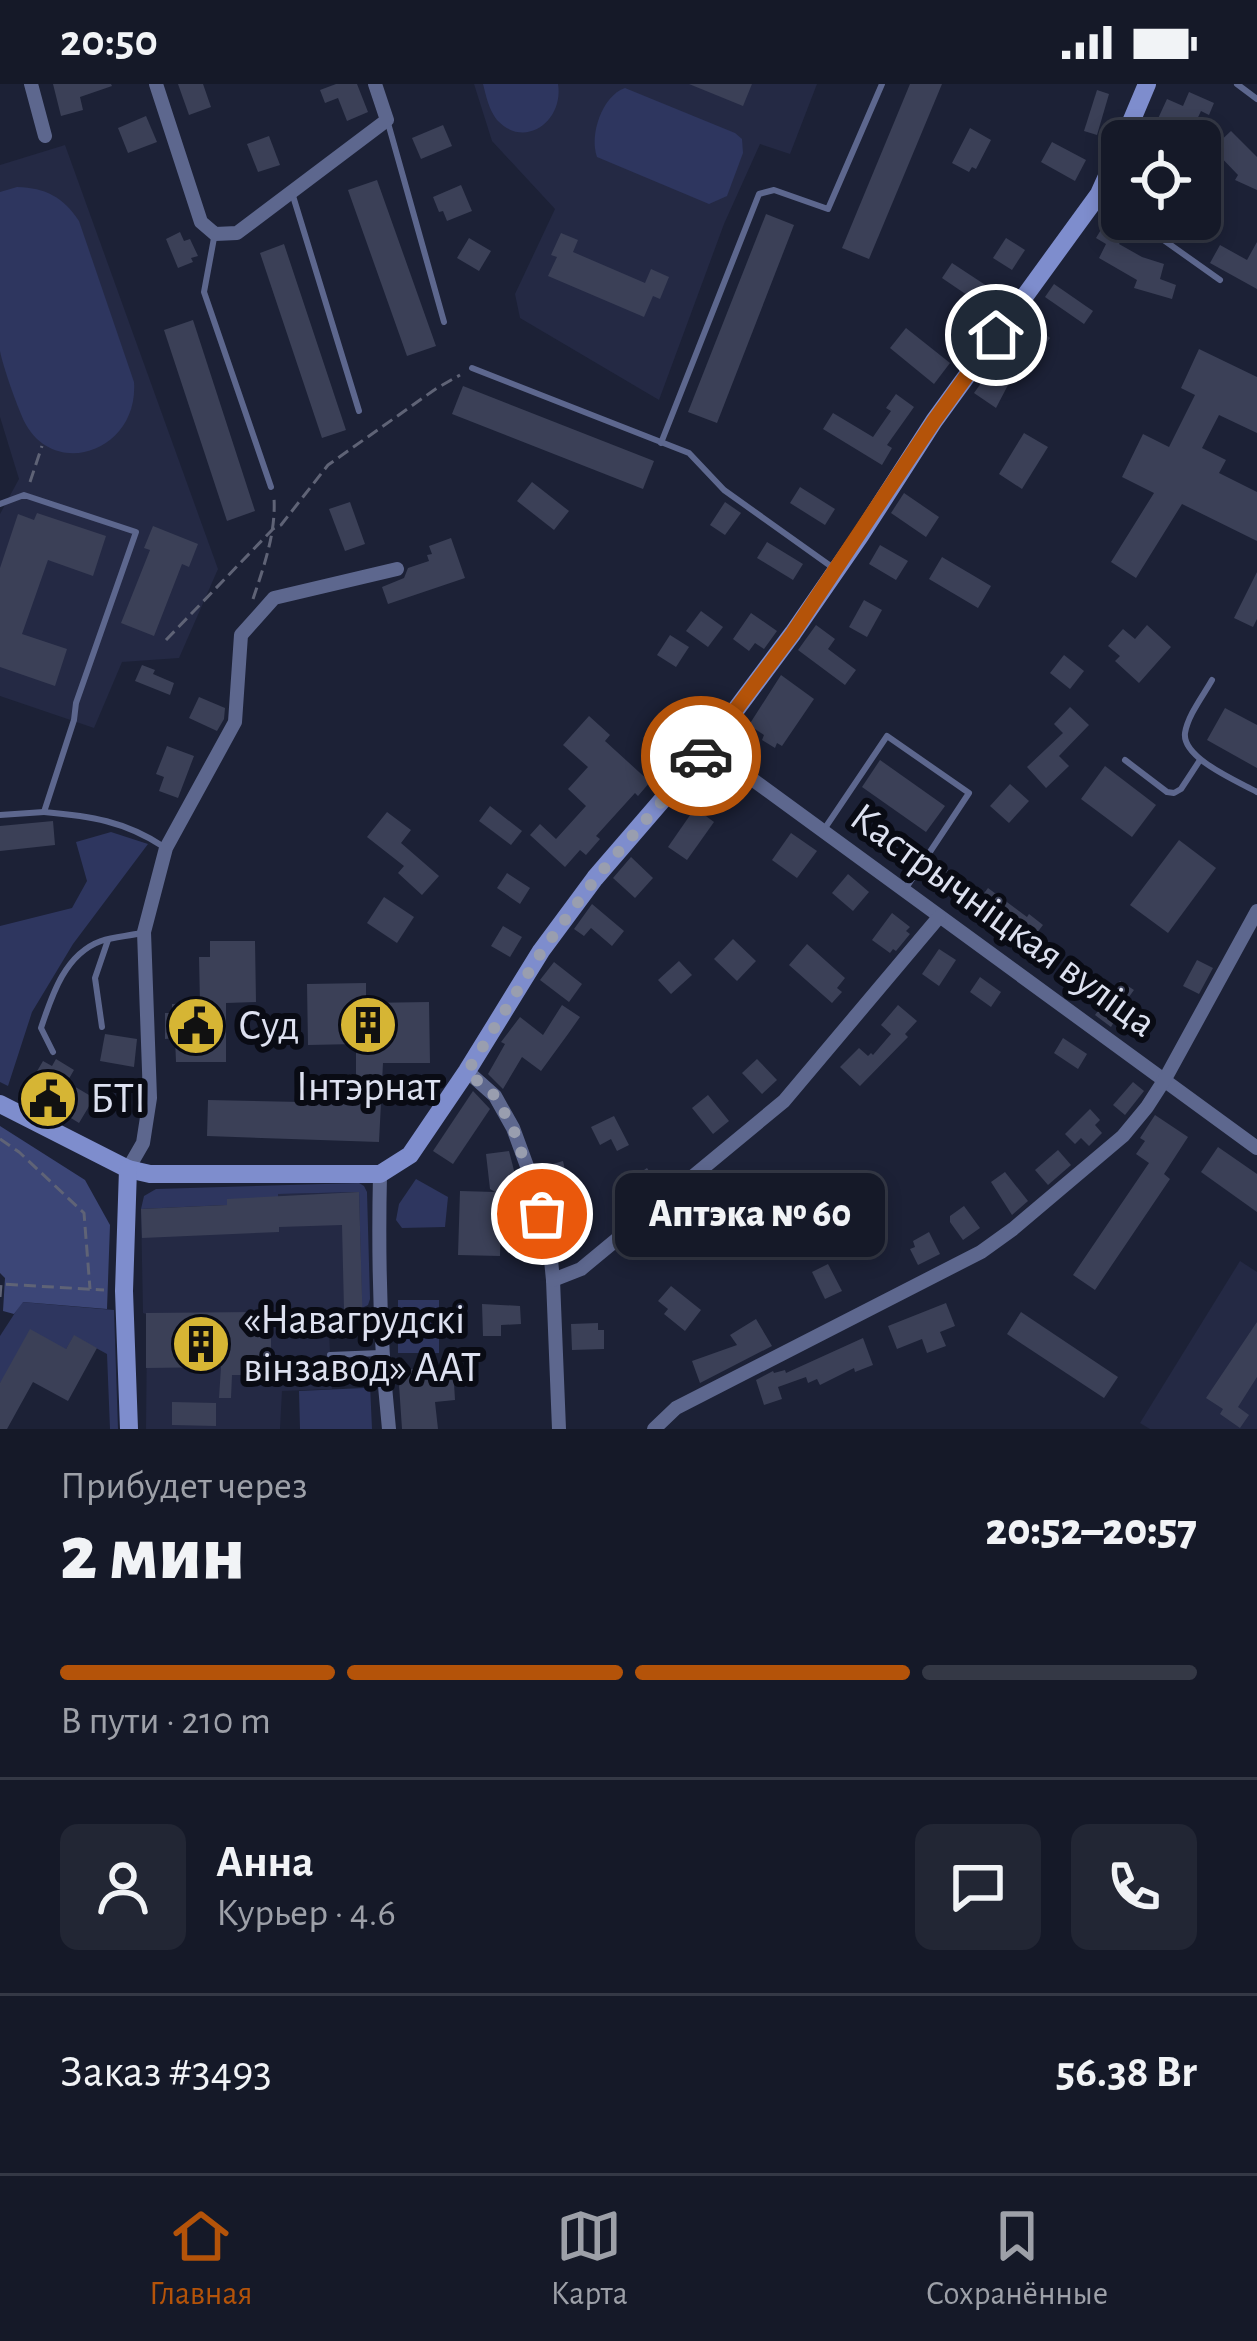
<!DOCTYPE html>
<html lang="ru">
<meta charset="utf-8">
<style>
:root{--surface:#151928;--page:#222634;--text:#f1f3f6;--muted:#9da0a8;--line:#343845;--accent:#b45309}
body{margin:0;font-family:"Alegreya Sans",sans-serif;background:var(--page);color:var(--text);height:100vh;display:flex;flex-direction:column;font-size:45px;white-space:nowrap}
*{box-sizing:border-box;margin:0}
p{font-size:39px;color:var(--muted)}
.icon{flex:none;width:66px;height:66px;fill:none;stroke:currentColor;stroke-width:2;stroke-linecap:round;stroke-linejoin:round}
.map{position:relative;height:1345px;overflow:hidden}
.drawer{display:flex;flex-direction:column;background:var(--surface);flex:1}
.drawer>*{flex:none}
.buttons{position:absolute;left:1101px;top:36px;display:grid;gap:24px}
.buttons a{display:grid;place-items:center;width:120px;height:120px;border-radius:18px;background:var(--surface);box-shadow:0 6px 18px #0003,0 0 0 3px var(--line);font-size:60px}
.pin{position:absolute;display:grid;place-items:center;width:102px;height:102px;color:#fff;margin:-51px;border:6px solid #fff;border-radius:50%;box-shadow:0 3px 12px #0007}
.courier{position:absolute;display:grid;place-items:center;width:120px;height:120px;margin:-60px;border:9px solid #b45309;border-radius:50%;background:#fff;color:#222;box-shadow:0 3px 15px #0007}
.bubble{position:absolute;height:84px;border-radius:18px;background:var(--surface);box-shadow:0 6px 18px #0003,0 0 0 3px var(--line);font-size:39px;font-weight:800;line-height:84px;text-align:center}
.headline em{font-style:normal;font-weight:800}
.headline div{display:flex;flex-direction:column-reverse}
.headline{display:flex;align-items:center;justify-content:space-between;height:204px;padding:0 60px}
h1{font-size:78px;font-weight:800;line-height:90px}
.bar{display:grid;grid-template-columns:repeat(4,1fr);gap:18px 12px;align-content:center;height:144px;padding:0 60px}
.bar i{height:15px;border-radius:9px;background:var(--line)}
.bar .on{background:var(--accent)}
.bar p{grid-column:span 4}
.line{display:flex;align-items:center;gap:30px;padding:0 60px;border-top:3px solid var(--line)}
.line div{flex:1}
.round{display:grid;place-items:center;flex:none;width:126px;height:126px;border-radius:18px;background:var(--page)}
.status{display:flex;justify-content:space-between;align-items:center;height:84px;padding:0 60px;background:var(--surface);direction:ltr}
.status svg{height:33px;fill:currentColor}
.menu{display:flex;justify-content:space-around;align-items:center;height:168px;border-top:3px solid var(--line);background:var(--surface);font-size:33px;color:var(--muted)}
.menu a{display:grid;justify-items:center;gap:6px}
.menu .on{color:var(--accent)}
.map>svg:first-child{display:block}
.built{fill:#242944}
.green{fill:#2e365f}
.forest{fill:#3c4677}
.building{fill:#3b4057}
.lines{fill:none;stroke-linecap:round;stroke-linejoin:round}
.path{stroke:#5f6376;stroke-width:3;stroke-dasharray:12 6;stroke-linecap:butt}
.lane{stroke:#5d678e;stroke-width:6}
.street{stroke:#5d678e;stroke-width:14}
.secondary{stroke:#7e8dcd;stroke-width:18}
.done{stroke:#999eaf;stroke-width:12;stroke-dasharray:0 21.6}
.route{stroke:#b45309;stroke-width:15}
.labels{text-anchor:middle;dominant-baseline:central;stroke-width:12;stroke-linejoin:round;paint-order:stroke}
.street-label{font-size:42px;fill:#dde1f0;stroke:#090b14}
.poi-label{font-size:42px;fill:#dde1f0;stroke:#090b14;text-anchor:start}
</style>
<div class="status"><b>20:50</b><svg viewBox="0 0 49 12"><path d="M0 12V9h3v3zM5 12V6h3v6zM10 12V3h3v9zM15 12V0h3v12zM26 1h20v11H26zM47 4h2v5h-2z"/></svg></div>
<div class="map">
<svg width="1257" height="1345" viewBox="0 0 1257 1345">
<rect width="100%" height="100%" fill="#1c2136"/>
<g class="built">
<polygon points="474,0 817,0 790,70 760,60 724,140 659,316 520,234 515,210 555,125 492,57"/>
<polygon points="65,61 218,485 179,574 122,578 94,644 0,612 0,430 19,395 0,333 0,81"/>
<polygon points="359,1108 363,1248 329,1249 332,1305 282,1307 280,1345 146,1345 147,1245 146,1230 143,1229 141,1125 227,1121 277,1110"/>
<polygon points="1240,1177 1257,1188 1257,1345 1150,1345 1140,1339"/>
</g>
<g class="green">
<path d="M483 0H558C564 37 525 66 497 36 489 26 486 12 483 0Z"/>
<path d="M625 4 735 49 742 55 743 69 727 112 709 120 597 73C589 51 602 12 625 4Z"/>
<path d="M17 103C46 104 63 113 79 137L134 298C139 367 54 397 24 337 17 322 3 283 0 267 0 252 0 235 0 220 0 183 0 145 0 108Z"/>
<polygon points="111,748 148,760 73,860 32,928 8,1002 0,998 0,842 72,824 87,797 76,758"/>
<polygon points="416,1095 448,1113 445,1143 402,1144 396,1136 399,1120"/>
<polygon points="359,1099 364,1102 367,1108 370,1215 368,1221 362,1224 359,1108 278,1110 278,1113 227,1121 141,1125 144,1112 156,1105"/>
<rect x="398" y="1216" width="41" height="53"/>
<polygon points="22,1218 114,1226 118,1345 110,1345 107,1270 74,1252 65,1267 0,1299 0,1252"/>
<polygon points="363,1278 369,1278 372,1345 300,1345 299,1307 364,1304"/>
</g>
<polygon class="forest" points="0,1042 85,1096 110,1141 107,1225 23,1218 14,1230 3,1227 5,1194 0,1189"/>
<g class="building">
<polygon points="53,0 111,0 112,2 80,13 83,26 61,32"/>
<polygon points="178,0 203,0 211,23 189,31"/>
<polygon points="336,0 357,0 368,28 347,37 338,14 325,19 320,6"/>
<polygon points="689,0 752,0 743,22"/>
<polygon points="910,0 942,0 869,175 842,164"/>
<polygon points="1097,6 1109,10 1097,51 1084,47"/>
<polygon points="1189,8 1214,19 1209,31 1201,27 1192,46 1173,37 1170,45 1156,39 1167,15 1183,22"/>
<polygon points="146,32 157,58 128,69 118,44"/>
<polygon points="443,41 452,62 421,75 412,54"/>
<polygon points="970,44 991,56 976,85 972,83 969,88 952,79"/>
<polygon points="1231,47 1257,73 1257,106 1235,96 1238,91 1215,67 1215,62"/>
<polygon points="269,52 280,81 258,88 247,60"/>
<polygon points="1052,58 1086,76 1075,97 1041,78"/>
<polygon points="377,96 436,262 407,272 348,106"/>
<polygon points="461,101 472,127 447,137 443,127 439,128 433,113"/>
<polygon points="766,130 794,141 717,339 688,328"/>
<polygon points="1108,134 1128,145 1119,160 1142,173 1164,180 1160,195 1176,201 1172,215 1134,204 1137,196 1099,174 1106,160 1096,154"/>
<polygon points="180,148 184,157 190,155 198,172 191,174 193,178 178,184 166,155"/>
<polygon points="561,149 578,156 573,168 645,199 651,185 669,193 660,215 653,212 644,233 548,192 557,173 551,171"/>
<polygon points="469,154 491,167 479,187 457,174"/>
<polygon points="1006,154 1025,166 1012,186 993,174"/>
<polygon points="1257,158 1257,205 1210,179 1220,161 1247,176"/>
<polygon points="284,160 346,346 322,354 260,169"/>
<polygon points="952,179 996,208 986,224 942,194"/>
<polygon points="1054,200 1093,227 1084,240 1045,213"/>
<polygon points="1025,235 1050,254 1037,271 1012,253"/>
<polygon points="193,236 255,427 227,437 164,246"/>
<polygon points="906,244 950,279 934,300 890,264"/>
<polygon points="1199,265 1257,293 1257,349 1219,331 1202,364 1226,376 1219,389 1257,408 1257,457 1182,420 1136,494 1111,478 1154,409 1122,393 1143,350 1169,363 1195,311 1181,304"/>
<polygon points="989,288 1008,301 996,324 974,309"/>
<polygon points="463,302 654,377 643,405 452,330"/>
<polygon points="896,310 914,323 887,361 892,364 882,381 823,345 833,329 873,353 891,327 886,324"/>
<polygon points="1024,349 1048,363 1022,405 999,390"/>
<polygon points="532,398 569,427 554,446 517,417"/>
<polygon points="800,403 835,425 825,441 790,419"/>
<polygon points="904,409 939,433 926,453 891,429"/>
<polygon points="350,418 365,460 345,467 329,425"/>
<polygon points="725,418 741,429 725,451 710,441"/>
<polygon points="37,429 106,452 93,492 48,476 22,550 67,565 55,602 0,583 0,484 18,430 34,436"/>
<polygon points="153,442 198,460 189,483 182,480 154,552 121,539 150,466 144,464"/>
<polygon points="451,454 465,494 388,520 382,503 404,494 408,484 429,477 427,471 432,470 429,462"/>
<polygon points="767,458 803,480 793,496 757,474"/>
<polygon points="880,461 908,477 896,496 869,480"/>
<polygon points="942,473 991,502 978,524 929,495"/>
<polygon points="1257,488 1257,535 1253,543 1234,534"/>
<polygon points="864,516 882,526 867,553 849,543"/>
<polygon points="701,527 723,543 708,563 686,547"/>
<polygon points="751,529 777,547 764,565 755,559 749,567 733,555"/>
<polygon points="816,541 835,555 828,565 856,586 845,601 798,566"/>
<polygon points="1147,541 1171,563 1139,599 1115,577 1120,572 1108,562 1123,545 1135,555"/>
<polygon points="670,551 689,563 676,583 657,571"/>
<polygon points="1064,571 1084,587 1070,605 1050,589"/>
<polygon points="142,581 155,586 153,590 174,599 170,611 135,597"/>
<polygon points="781,591 814,615 782,662 777,659 775,664 762,656 764,651 749,641"/>
<polygon points="199,613 225,624 224,635 217,647 189,634"/>
<polygon points="1070,623 1089,641 1059,672 1069,682 1046,704 1027,683 1063,649 1054,640"/>
<polygon points="1225,624 1257,641 1257,684 1207,656"/>
<polygon points="667,630 680,643 667,655 677,665 666,677 643,654"/>
<polygon points="589,632 610,651 605,657 650,698 638,712 635,709 596,752 600,755 586,771 580,766 565,783 530,751 540,740 556,755 586,722 568,705 588,683 563,661"/>
<polygon points="167,662 194,672 178,714 159,707 164,693 156,690"/>
<polygon points="880,676 945,722 926,748 862,703"/>
<polygon points="1105,682 1156,721 1132,753 1081,715"/>
<polygon points="1010,700 1029,717 1009,739 990,722"/>
<polygon points="490,722 522,747 511,761 479,737"/>
<polygon points="695,724 714,738 687,776 668,763"/>
<polygon points="387,728 411,746 401,759 439,792 422,811 398,789 404,782 367,753"/>
<polygon points="53,737 55,761 0,767 0,742"/>
<polygon points="791,749 817,767 797,794 772,776"/>
<polygon points="1179,756 1216,784 1168,849 1130,821"/>
<polygon points="631,773 653,794 635,814 613,794"/>
<polygon points="931,782 938,787 942,782 957,793 944,811 922,795"/>
<polygon points="507,789 530,804 520,820 497,804"/>
<polygon points="848,790 869,808 853,827 832,809"/>
<polygon points="988,804 1027,833 1029,830 1043,841 1033,854 1037,856 1027,869 1009,855 1018,844 996,827 986,840 970,828"/>
<polygon points="384,813 414,833 397,859 367,839"/>
<polygon points="592,820 624,847 612,862 591,844 584,852 574,845"/>
<polygon points="892,829 910,843 906,847 910,850 896,867 893,865 890,869 872,856"/>
<polygon points="503,842 522,853 510,873 491,862"/>
<polygon points="733,855 756,877 737,897 714,875"/>
<polygon points="210,857 255,857 256,918 226,919 226,978 176,978 175,954 165,955 165,929 172,929 172,920 200,919 199,873 210,873"/>
<polygon points="807,860 845,894 837,904 842,908 832,919 789,881"/>
<polygon points="939,865 956,876 939,902 922,890"/>
<polygon points="1197,876 1213,884 1199,910 1183,902"/>
<polygon points="679,877 692,891 671,910 658,896"/>
<polygon points="554,878 582,900 569,918 540,896"/>
<polygon points="980,893 1001,908 991,923 970,908"/>
<polygon points="1120,897 1134,906 1126,917 1150,934 1136,954 1114,938 1111,943 1095,931"/>
<polygon points="366,899 366,919 429,918 430,979 383,979 379,1058 207,1052 208,1016 349,1019 350,990 356,991 356,960 308,961 307,900"/>
<polygon points="562,921 580,933 568,950 541,987 522,973 503,1005 488,990 505,960 501,958 520,933 543,951"/>
<polygon points="898,921 917,937 905,950 908,953 860,1002 840,983 859,964 868,972 871,969 873,971 891,950 881,941"/>
<polygon points="105,950 137,955 134,983 100,977"/>
<polygon points="1063,954 1087,970 1078,985 1054,969"/>
<polygon points="56,975 74,986 67,998 94,1014 79,1039 66,1031 64,1035 32,1016 35,1011 26,1006 43,977 52,982"/>
<polygon points="757,975 777,996 762,1010 742,989"/>
<polygon points="1133,998 1144,1007 1125,1031 1113,1021"/>
<polygon points="473,1007 490,1025 453,1080 433,1067"/>
<polygon points="708,1011 729,1037 713,1050 692,1024"/>
<polygon points="1090,1025 1100,1036 1095,1041 1102,1049 1089,1062 1081,1054 1075,1060 1065,1050"/>
<polygon points="1155,1031 1188,1053 1164,1090 1170,1095 1095,1206 1073,1191 1149,1079 1136,1070 1145,1057 1140,1054"/>
<polygon points="614,1032 629,1061 617,1067 611,1055 600,1061 591,1043"/>
<polygon points="1218,1063 1257,1090 1257,1128 1201,1088"/>
<polygon points="1058,1066 1071,1081 1048,1101 1035,1086"/>
<polygon points="509,1067 517,1098 502,1100 500,1172 458,1171 460,1107 495,1108 490,1105 486,1070"/>
<polygon points="563,1077 576,1135 560,1139 549,1095 544,1096 540,1084"/>
<polygon points="647,1084 657,1099 636,1113 626,1098"/>
<polygon points="1005,1088 1028,1117 1012,1131 991,1098"/>
<polygon points="359,1108 363,1247 329,1248 329,1226 344,1225 342,1141 279,1143 279,1148 142,1154 141,1125 227,1121 227,1115"/>
<polygon points="964,1122 980,1144 963,1156 950,1138 950,1132"/>
<polygon points="929,1148 940,1170 918,1181 910,1165 915,1163 913,1157"/>
<polygon points="828,1180 842,1207 825,1215 812,1188"/>
<polygon points="671,1202 701,1226 685,1247 664,1230 668,1225 658,1217"/>
<polygon points="946,1219 955,1242 940,1248 946,1262 927,1269 922,1255 897,1265 888,1242"/>
<polygon points="482,1220 520,1222 521,1240 501,1241 501,1252 483,1252"/>
<polygon points="271,1228 271,1291 232,1291 231,1314 219,1314 221,1283 146,1284 146,1229"/>
<polygon points="1021,1228 1118,1293 1104,1314 1007,1250"/>
<polygon points="756,1235 772,1262 700,1299 692,1277 737,1261 730,1251"/>
<polygon points="1257,1238 1257,1293 1238,1323 1249,1331 1240,1344 1220,1330 1223,1325 1206,1314"/>
<polygon points="598,1239 598,1246 604,1246 604,1265 572,1266 571,1240"/>
<polygon points="30,1245 66,1265 74,1251 97,1264 68,1317 33,1298 7,1345 0,1345 0,1299"/>
<polygon points="863,1254 873,1281 855,1288 854,1284 820,1301 817,1295 808,1299 806,1293 778,1303 782,1315 764,1321 756,1296 773,1287 774,1289 785,1286 786,1289"/>
<polygon points="453,1282 455,1316 435,1318 438,1345 402,1345 398,1286"/>
<polygon points="172,1318 216,1319 216,1342 172,1341"/>
</g>
<g class="lines">
<g class="path">
<polyline points="30,398 42,362"/>
<path d="M253 515C264 482 276 449 274 414"/>
<polyline points="166,556 273,445 281,441 328,381 437,304 460,291"/>
<polyline points="0,1055 19,1068 84,1129 90,1205"/>
<polyline points="0,1213 1,1200 104,1206"/>
</g>
<g class="lane">
<polyline points="1237,0 1257,15"/>
<polyline points="388,39 444,238"/>
<polyline points="293,112 359,327"/>
<polyline points="1102,112 1122,127"/>
<polyline points="1134,135 1220,196"/>
<polyline points="214,154 204,208 271,403"/>
<polyline points="472,284 689,369 724,406 832,483"/>
<polyline points="661,359 759,110 774,106 828,125 882,0"/>
<path d="M0 420 24 411 136 448 76 619 74 636 44 728C90 732 125 737 164 763"/>
<path d="M1212 596C1203 612 1188 631 1185 649 1182 674 1237 697 1257 708"/>
<polyline points="1125,676 1167,708 1174,709 1181,705 1200,676"/>
<polyline points="0,731 44,728"/>
<polyline points="823,747 887,652 969,709 906,804"/>
<polyline points="102,943 95,894 108,856"/>
<path d="M53 968 41 944C52 911 65 870 101 857 114 853 128 852 141 849"/>
<polyline points="330,1271 381,1269"/>
</g>
<g class="street">
<polyline points="31,0 45,52"/>
<polyline points="156,0 201,138 215,150 237,149 387,36 375,0"/>
<polyline points="708,663 1257,1064"/>
<polyline points="467,987 495,1012 513,1044 535,1104 549,1156 553,1196 559,1345"/>
<polyline points="128,1085 143,1059 150,1014 144,848 166,764 235,638 241,551 274,514 397,485"/>
<path d="M380 1090C378 1176 380 1260 389 1345"/>
<polyline points="553,1196 581,1185 784,1017 939,833"/>
<polyline points="654,1345 676,1324 981,1168 1013,1145 1123,1052 1147,1023 1165,995 1257,827"/>
</g>
<g class="secondary">
<polyline points="1123,57 1147,0"/>
<polyline points="0,1020 128,1085 150,1090 380,1090 410,1071 467,987 541,867 595,794 708,663 793,549 860,452 934,337 1099,110 1122,59"/>
<polyline points="128,1085 124,1207 129,1345"/>
</g>
</g>
<g class="lines">
<polyline class="done" points="542,1130 513,1044 495,1012 467,988 542,867 596,794 701,672"/>
<polyline class="route" points="701,672 793,549 934,337 996,251"/>
</g>
<defs>
<symbol id="building-disc" viewBox="-11 -11 22 22"><circle r="9.5" fill="#d6b534" stroke="#090b14"/><path d="M-4-6H4V6H1V3H-1V6H-4ZM-2.5-4.3h1.7v1.8h-1.7ZM.8-4.3h1.7v1.8H.8ZM-2.5-1h1.7V.8h-1.7ZM.8-1h1.7V.8H.8Z" fill="#111"/></symbol>
<symbol id="civic-disc" viewBox="-11 -11 22 22"><circle r="9.5" fill="#d6b534" stroke="#090b14"/><path d="M-.6-6.5H3V-4.5H.6V-3L4-1V1h2V6H-6V1h2V-1L-.6-3ZM-1.2 2.5V6h2.4V2.5Z" fill="#111"/></symbol>
</defs>
<g fill-rule="evenodd">
<use href="#building-disc" x="335" y="908" width="66" height="66"/>
<use href="#civic-disc" x="163" y="909" width="66" height="66"/>
<use href="#civic-disc" x="15" y="982" width="66" height="66"/>
<use href="#building-disc" x="168" y="1227" width="66" height="66"/>
</g>
<g class="labels">
<g class="street-label">
<text transform="translate(1003 836) rotate(36)">Кастрычніцкая вуліца</text>
</g>
<g class="poi-label">
<text x="238" y="942">Суд</text>
<text x="368" y="1003" text-anchor="middle">Інтэрнат</text>
<text x="90" y="1015">БТІ</text>
<text x="243" y="1236">«Навагрудскі<tspan x="243" dy="48">вінзавод» ААТ</tspan></text>
</g>
</g>
</svg>
<div class="buttons">
<a><svg class="icon" aria-label="locate" viewBox="0 0 24 24"><circle cx="12" cy="12" r="6"/><path d="M12 2v4M12 18v4M2 12h4M18 12h4"/></svg></a>
</div>
<div class="pin" style="left:542px;top:1130px;background:#ea580c"><svg class="icon" aria-label="bag" viewBox="0 0 24 24"><path d="M5 8h14l-1 12H6zM9 8a3 3 0 0 1 6 0"/></svg></div>
<div class="pin" style="left:996px;top:251px;background:#1f2937"><svg class="icon" aria-label="home" viewBox="0 0 24 24"><path d="M3 11l9-7 9 7M6 9v11h12V9"/></svg></div>
<div class="courier" style="left:701px;top:672px"><svg class="icon" aria-label="car" viewBox="0 0 24 24"><path d="M5 17H2v-5l4-1 3-4h7l3 4 3 1v5h-3M9 17h6M6 11h13"/><circle cx="7" cy="17" r="2"/><circle cx="17" cy="17" r="2"/></svg></div>
<div class="bubble" style="left:615px;top:1089px;width:270px">Аптэка № 60</div>
</div>
<section class="drawer">
<div class="headline"><div><h1>2 мин</h1><p>Прибудет через</p></div><em>20:52–20:57</em></div>
<div class="bar"><i class="on"></i><i class="on"></i><i class="on"></i><i></i><p>В пути · 210 m</p></div>
<div class="line" style="height:216px"><a class="round"><svg class="icon" aria-label="person" viewBox="0 0 24 24"><circle cx="12" cy="8" r="4"/><path d="M4 21q1-7 8-7t8 7"/></svg></a><div><b>Анна</b><p>Курьер · 4.6</p></div><a class="round"><svg class="icon" aria-label="chat" viewBox="0 0 24 24"><path d="M4 5h16v11H9l-5 4z"/></svg></a><a class="round"><svg class="icon" aria-label="phone" viewBox="0 0 24 24"><path d="M5 4h4l2 5-3 2q2 4 5 5l2-3 5 2v4C11 20 4 13 5 4z"/></svg></a></div>
<div class="line" style="height:156px"><div>Заказ #3493</div><b>56.38 Br</b></div>
</section>
<nav class="menu">
<a class="on"><svg class="icon" aria-label="home" viewBox="0 0 24 24"><path d="M3 11l9-7 9 7M6 9v11h12V9"/></svg>Главная</a>
<a><svg class="icon" aria-label="map" viewBox="0 0 24 24"><path d="M3 6l6-2 6 2 6-2v14l-6 2-6-2-6 2zM9 4v14M15 6v14"/></svg>Карта</a>
<a><svg class="icon" aria-label="saved" viewBox="0 0 24 24"><path d="M7 4h10v16l-5-4-5 4z"/></svg>Сохранённые</a>
</nav>
